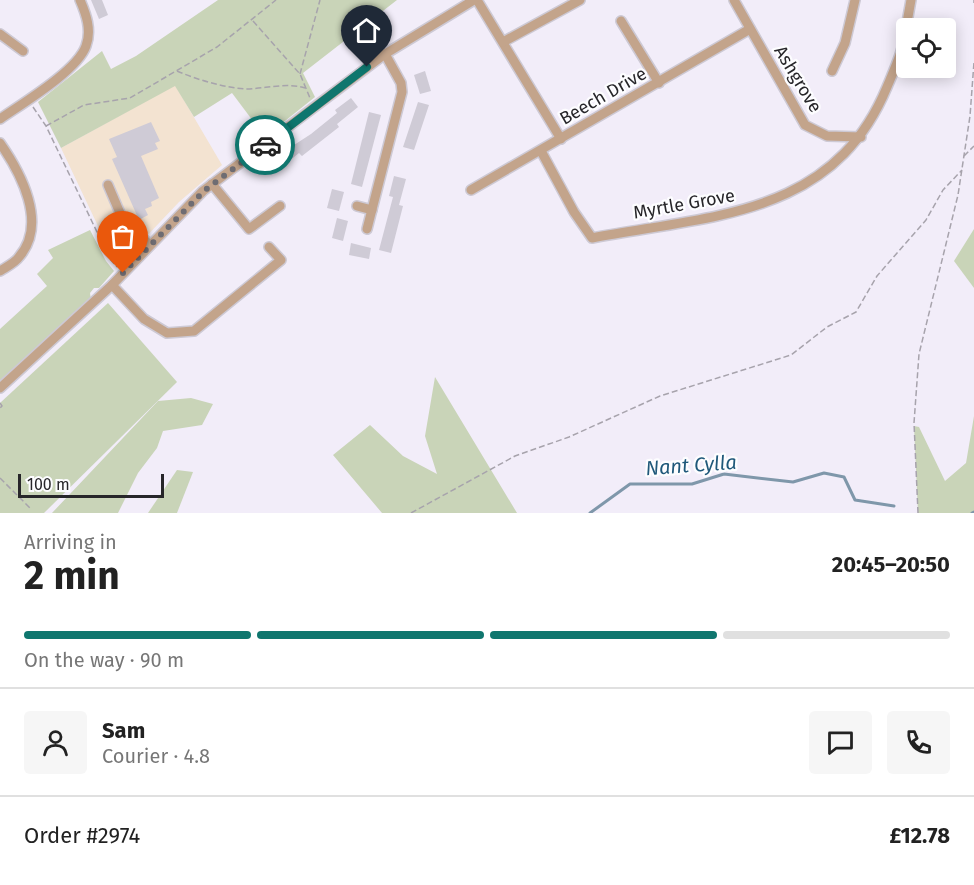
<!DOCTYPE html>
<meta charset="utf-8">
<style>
:root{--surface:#fff;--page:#f6f6f6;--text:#222;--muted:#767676;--line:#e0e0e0;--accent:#0f766e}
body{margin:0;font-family:"Fira Sans",sans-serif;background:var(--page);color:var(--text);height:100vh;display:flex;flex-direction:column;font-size:22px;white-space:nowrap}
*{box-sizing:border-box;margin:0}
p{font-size:20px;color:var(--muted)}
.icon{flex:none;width:33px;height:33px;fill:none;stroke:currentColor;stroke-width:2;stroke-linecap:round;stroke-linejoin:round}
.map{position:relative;height:513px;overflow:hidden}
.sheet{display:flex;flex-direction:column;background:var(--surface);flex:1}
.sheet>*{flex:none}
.fabs{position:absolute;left:896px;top:18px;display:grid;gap:12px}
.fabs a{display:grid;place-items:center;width:60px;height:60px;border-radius:6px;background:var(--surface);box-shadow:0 3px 15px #0003;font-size:30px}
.scale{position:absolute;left:18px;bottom:15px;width:146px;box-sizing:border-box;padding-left:6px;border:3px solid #27262a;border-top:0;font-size:16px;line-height:21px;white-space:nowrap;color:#27262a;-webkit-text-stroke:4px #fdfdff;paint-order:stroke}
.pin{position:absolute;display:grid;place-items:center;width:51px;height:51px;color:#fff;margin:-62px -26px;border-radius:50% 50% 50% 0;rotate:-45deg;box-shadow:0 0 6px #0007}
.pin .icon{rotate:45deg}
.courier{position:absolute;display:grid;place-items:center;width:60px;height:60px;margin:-30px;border:4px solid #0f766e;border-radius:50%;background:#fff;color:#222;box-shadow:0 2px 8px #0007}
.head em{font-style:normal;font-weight:700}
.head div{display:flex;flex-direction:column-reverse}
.head{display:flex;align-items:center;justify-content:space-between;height:102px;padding:0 24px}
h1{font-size:39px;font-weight:700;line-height:45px}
.bar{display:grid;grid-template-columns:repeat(4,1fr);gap:9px 6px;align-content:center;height:72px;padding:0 24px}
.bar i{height:8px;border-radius:4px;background:var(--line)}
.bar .current{background:var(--accent)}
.bar p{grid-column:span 4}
.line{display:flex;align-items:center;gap:15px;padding:0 24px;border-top:2px solid var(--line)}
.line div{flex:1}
.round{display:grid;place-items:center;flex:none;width:63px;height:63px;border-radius:6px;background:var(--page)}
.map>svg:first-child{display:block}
.education{fill:#f3e3d1}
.green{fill:#c9d4b8}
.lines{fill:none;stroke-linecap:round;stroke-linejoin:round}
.stream{stroke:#7f97aa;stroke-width:3}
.building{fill:#cfcbd6}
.minor-casing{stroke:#cdc9d4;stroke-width:12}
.path{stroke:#a7a3ac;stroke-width:1.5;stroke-dasharray:6 3;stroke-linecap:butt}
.minor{stroke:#c3a48b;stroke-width:9}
.done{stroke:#6e6c72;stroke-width:6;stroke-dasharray:0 10.8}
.route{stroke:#0f766e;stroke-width:8}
.labels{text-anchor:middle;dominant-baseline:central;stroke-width:4.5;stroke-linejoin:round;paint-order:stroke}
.street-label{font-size:18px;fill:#27262a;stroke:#fdfdff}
.water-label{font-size:20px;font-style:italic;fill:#1f587a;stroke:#fdfdff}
</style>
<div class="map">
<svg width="974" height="513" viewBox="0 0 974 513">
<rect width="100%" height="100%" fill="#f2edf9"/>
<polygon class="education" points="175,85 222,165 179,202 123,261 115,262 61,148"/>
<g class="green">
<polygon points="218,0 397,0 303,73 315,97 265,137 232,93 194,117 175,86 61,148 38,102 102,51 111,69 136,56"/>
<polygon points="974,229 974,288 954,261"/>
<polygon points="90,230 106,261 114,271 99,288 94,288 90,293 91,300 0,382 0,329 47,286 37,274 53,258 48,250"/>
<polygon points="108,303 177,382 44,513 0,513 0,403"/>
<polygon points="435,377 517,513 518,513 382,513 333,455 370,425 403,456 437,474 425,436"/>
<polygon points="191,398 213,404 202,425 163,431 157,448 138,473 118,513 52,513 158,401"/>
<polygon points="974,416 974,513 918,513 914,426 919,427 945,481 966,463"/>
<polygon points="177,470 193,472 177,513 148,513"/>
</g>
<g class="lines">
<g class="stream">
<polyline points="590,513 630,484 692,484 724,474 793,482 824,473 844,477 855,500 894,506"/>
<polyline points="972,513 974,512"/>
</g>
</g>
<g class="building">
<polygon points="91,0 102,0 108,15 99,19"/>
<polygon points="425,71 431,91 420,94 414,75"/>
<polygon points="351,98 358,107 337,124 339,127 302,156 299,153 278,170 271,160 311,134 337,113 335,110"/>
<polygon points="418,102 429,105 414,150 403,147"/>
<polygon points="369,112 381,115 362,187 351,184"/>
<polygon points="151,122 160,141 155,143 158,149 141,156 159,198 151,202 152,206 145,209 148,215 139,220 112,159 117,157 109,139"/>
<polygon points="394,176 406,179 399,205 403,206 391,253 379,250 393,197 389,196"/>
<polygon points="332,189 344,192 339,211 327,208"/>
<polygon points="337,218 348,221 343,241 332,238"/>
<polygon points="351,243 371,248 369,259 349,255"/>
</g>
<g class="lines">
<defs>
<g id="minor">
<polyline points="477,0 561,139"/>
<polyline points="734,0 805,125 827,136 861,137"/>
<polyline points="621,21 659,83"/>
<polyline points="906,28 911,0"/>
<polyline points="0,34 23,51"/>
<polyline points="503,42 580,0"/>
<polyline points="832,71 845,43 855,0"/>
<path d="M0 119C23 103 77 71 86 46 92 30 86 14 80 0"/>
<path d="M0 143C21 173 48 224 19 257 15 263 6 267 0 271"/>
<path d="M541 151 574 212 592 238C712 215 833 217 887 87 895 68 903 51 906 31"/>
<polyline points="212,184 249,229 280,206"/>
<polyline points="108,185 123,220 150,245"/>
<polyline points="471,190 750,29"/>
<polyline points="357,206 372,210"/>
<polyline points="367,229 402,92 401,83 385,54"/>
<polyline points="112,285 144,319 167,333 194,331 281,260 269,247"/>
<polyline points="0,388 112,285 203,191 385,54 474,0"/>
</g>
</defs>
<use href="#minor" class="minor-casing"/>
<g class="path">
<polyline points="974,0 974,3"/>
<polyline points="253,21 300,74 310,98"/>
<path d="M177 71C198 80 222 87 245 89 265 89 286 82 305 88"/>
<polyline points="300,74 320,0"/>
<polyline points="33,107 46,126 110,259 117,267"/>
<polyline points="46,126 84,105 130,98 217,47 276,0"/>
<polyline points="964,156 974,146"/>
<polyline points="0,403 2,406 0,408"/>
<polyline points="0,478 30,508"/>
<polyline points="411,513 515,456 569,437 660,396 791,355 827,327 856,312 877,276 926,220 943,190 962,170"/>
<polyline points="918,513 914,423 919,354 958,195 970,116 974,62"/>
</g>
<use href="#minor" class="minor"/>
</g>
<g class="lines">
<polyline class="done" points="123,273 204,191 265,145"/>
<polyline class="route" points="265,145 367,67"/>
</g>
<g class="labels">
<g class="street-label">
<text transform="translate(798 79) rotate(59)">Ashgrove</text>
<text transform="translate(603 96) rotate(-30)">Beech Drive</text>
<text transform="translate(684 204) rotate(-10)">Myrtle Grove</text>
</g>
<g class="water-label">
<text transform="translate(691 465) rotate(-4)">Nant Cylla</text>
</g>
</g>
</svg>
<div class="fabs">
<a><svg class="icon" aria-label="locate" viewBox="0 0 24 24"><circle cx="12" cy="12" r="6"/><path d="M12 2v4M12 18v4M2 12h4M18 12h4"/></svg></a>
</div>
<div class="scale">100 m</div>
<div class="pin" style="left:123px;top:273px;background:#ea580c"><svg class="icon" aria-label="bag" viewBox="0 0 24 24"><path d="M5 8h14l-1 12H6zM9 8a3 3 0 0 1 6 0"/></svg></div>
<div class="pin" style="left:367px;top:67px;background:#1f2937"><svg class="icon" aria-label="home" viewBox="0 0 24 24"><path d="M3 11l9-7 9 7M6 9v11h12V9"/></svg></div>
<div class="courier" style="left:265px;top:145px"><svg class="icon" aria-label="car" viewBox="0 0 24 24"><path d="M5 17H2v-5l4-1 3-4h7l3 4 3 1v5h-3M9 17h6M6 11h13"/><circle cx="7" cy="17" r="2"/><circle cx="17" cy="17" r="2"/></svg></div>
</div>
<section class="sheet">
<div class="head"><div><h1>2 min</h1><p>Arriving in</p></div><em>20:45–20:50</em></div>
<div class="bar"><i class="current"></i><i class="current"></i><i class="current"></i><i></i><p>On the way · 90 m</p></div>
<div class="line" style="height:108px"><a class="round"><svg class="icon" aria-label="person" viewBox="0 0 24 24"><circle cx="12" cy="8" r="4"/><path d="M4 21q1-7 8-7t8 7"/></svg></a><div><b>Sam</b><p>Courier · 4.8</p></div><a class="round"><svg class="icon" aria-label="chat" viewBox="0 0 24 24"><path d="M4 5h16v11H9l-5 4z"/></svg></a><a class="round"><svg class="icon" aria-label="phone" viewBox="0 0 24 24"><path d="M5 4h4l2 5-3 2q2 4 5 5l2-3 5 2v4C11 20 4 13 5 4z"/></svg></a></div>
<div class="line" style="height:78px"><div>Order #2974</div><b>£12.78</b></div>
</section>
